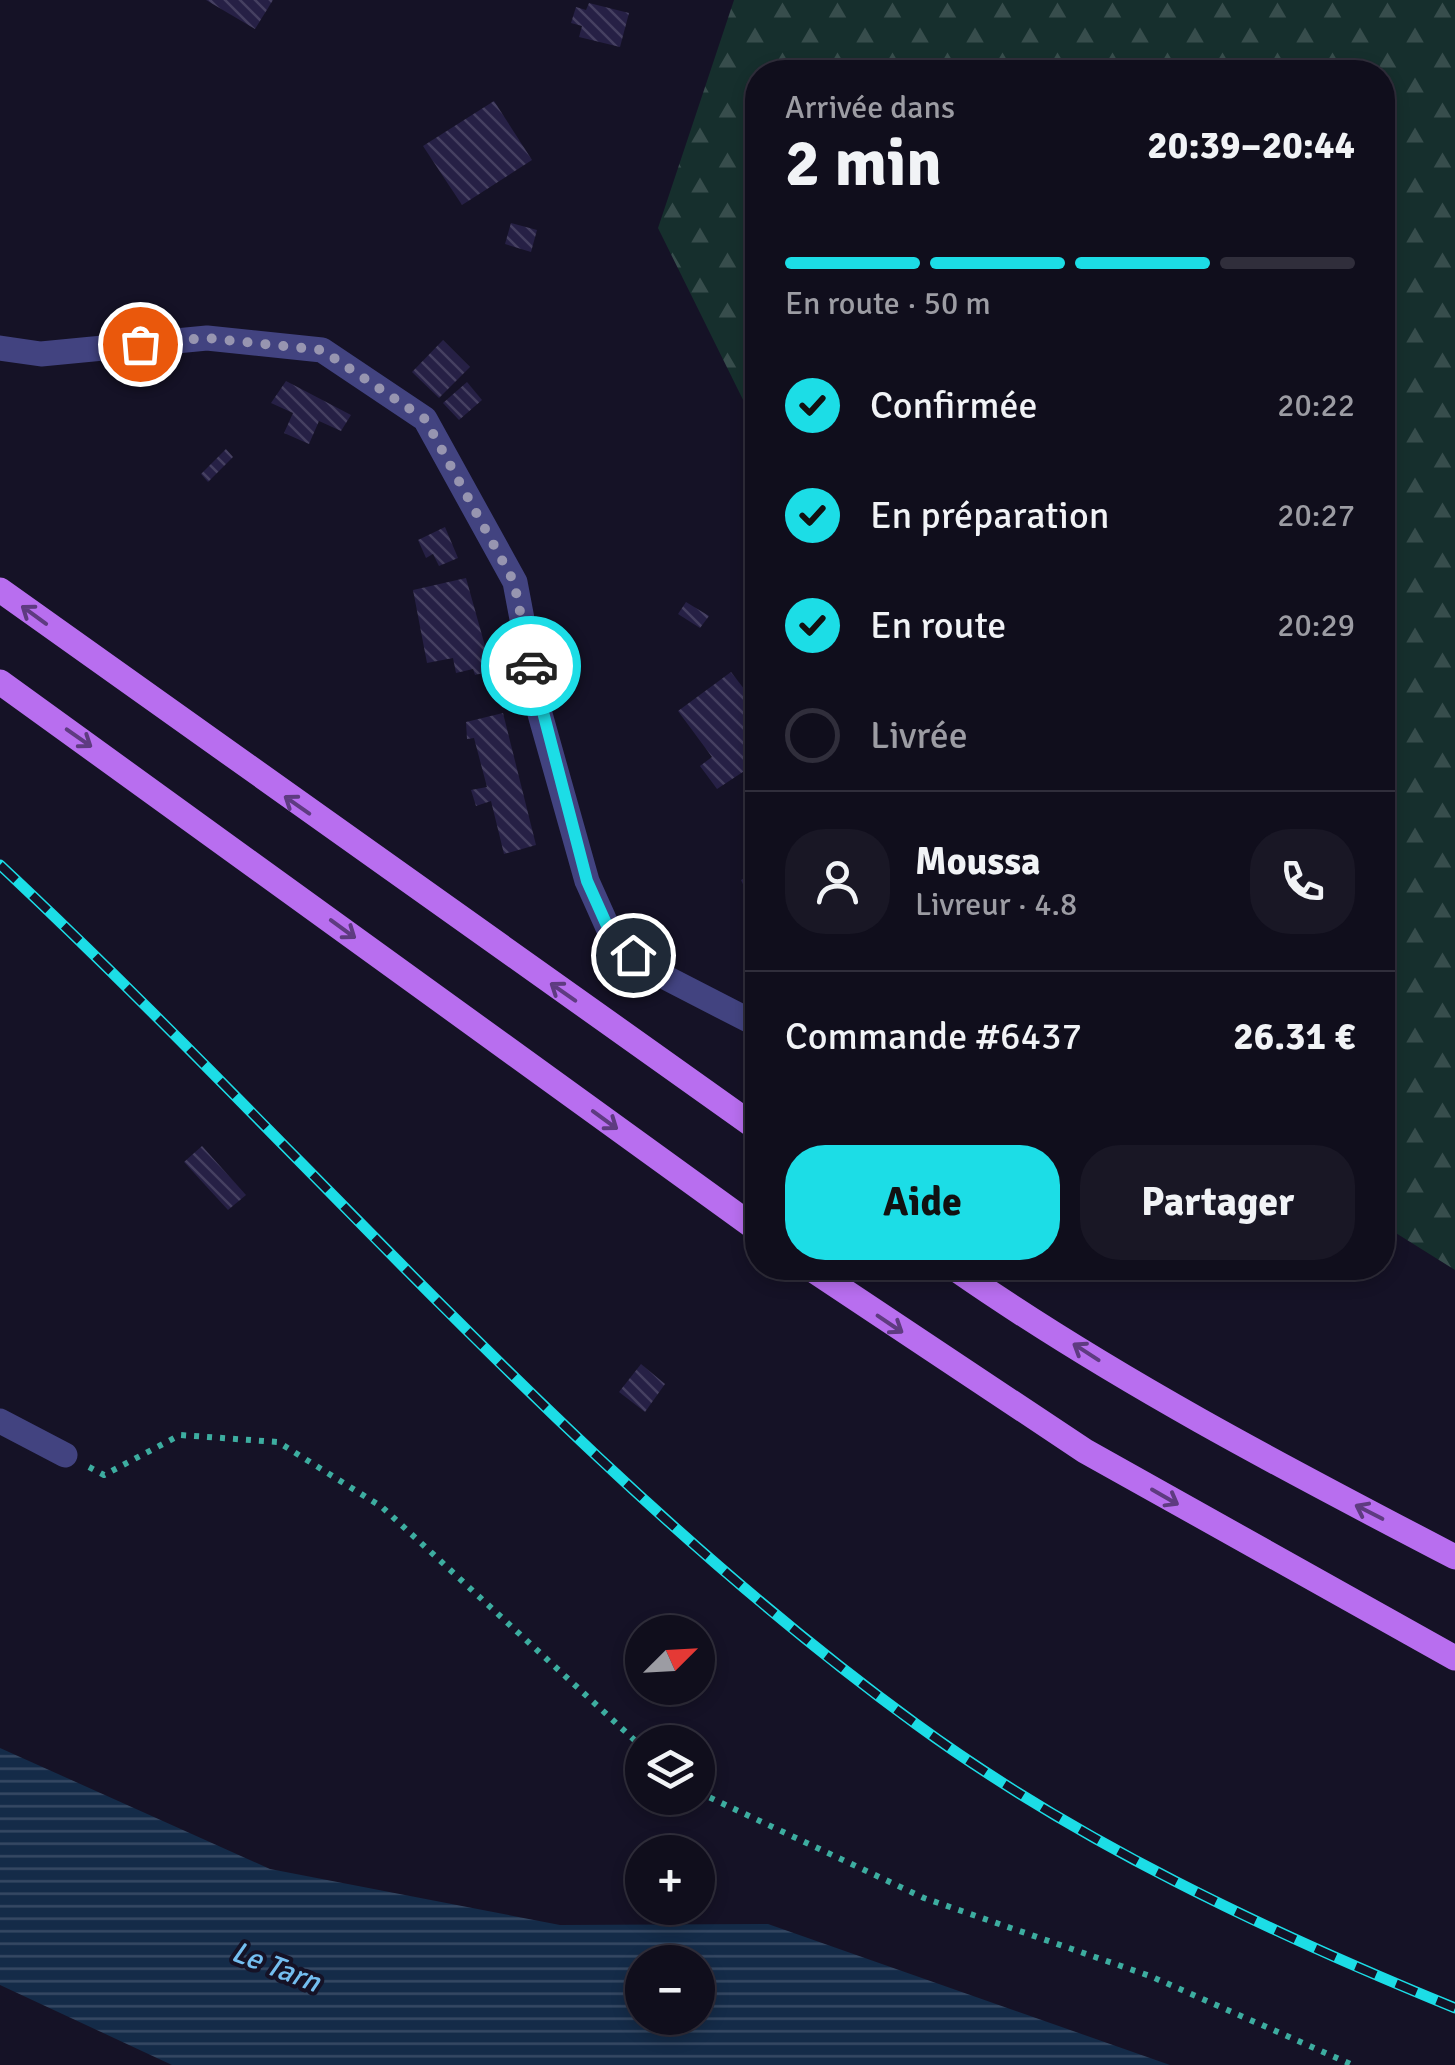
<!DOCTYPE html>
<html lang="fr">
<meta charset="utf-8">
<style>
:root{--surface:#100e1c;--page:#191725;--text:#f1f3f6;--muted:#9c9ca3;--line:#302e3b;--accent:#1cdde6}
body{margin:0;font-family:Signika,sans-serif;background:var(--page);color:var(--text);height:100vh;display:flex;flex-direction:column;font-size:38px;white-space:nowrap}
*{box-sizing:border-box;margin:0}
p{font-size:32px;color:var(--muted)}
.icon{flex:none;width:55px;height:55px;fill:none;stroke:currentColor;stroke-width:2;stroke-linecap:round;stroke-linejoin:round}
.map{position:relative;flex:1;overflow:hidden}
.panel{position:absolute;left:745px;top:60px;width:650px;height:1220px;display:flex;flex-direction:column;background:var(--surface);border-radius:40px;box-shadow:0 5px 15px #0003,0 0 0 2px var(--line)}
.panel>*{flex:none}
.needle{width:65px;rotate:66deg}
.tools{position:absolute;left:625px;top:1615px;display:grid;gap:20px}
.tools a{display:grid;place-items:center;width:90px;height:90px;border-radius:50%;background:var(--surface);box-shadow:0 5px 15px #0003,0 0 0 2px var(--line);font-size:50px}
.pin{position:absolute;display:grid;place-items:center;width:85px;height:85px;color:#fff;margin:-42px;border:5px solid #fff;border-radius:50%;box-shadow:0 2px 10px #0007}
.courier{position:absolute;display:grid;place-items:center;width:100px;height:100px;margin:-50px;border:8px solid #1cdde6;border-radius:50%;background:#fff;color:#222;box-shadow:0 2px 12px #0007}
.overview em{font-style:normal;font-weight:700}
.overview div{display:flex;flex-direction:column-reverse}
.overview{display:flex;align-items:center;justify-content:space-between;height:170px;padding:0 40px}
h1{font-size:65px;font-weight:700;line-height:75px}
.bar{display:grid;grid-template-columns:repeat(4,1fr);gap:15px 10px;align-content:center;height:120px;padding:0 40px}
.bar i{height:12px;border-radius:8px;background:var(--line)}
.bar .active{background:var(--accent)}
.bar p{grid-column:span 4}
.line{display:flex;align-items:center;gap:25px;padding:0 40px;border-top:2px solid var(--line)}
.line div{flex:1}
.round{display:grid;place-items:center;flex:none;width:105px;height:105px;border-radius:40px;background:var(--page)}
ol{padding:0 40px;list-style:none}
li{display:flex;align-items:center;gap:30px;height:110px}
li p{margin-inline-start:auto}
li .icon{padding:10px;border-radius:50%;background:var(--accent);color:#111;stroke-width:4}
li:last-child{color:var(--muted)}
li i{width:55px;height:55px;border:5px solid var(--line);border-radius:50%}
.cta{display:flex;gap:20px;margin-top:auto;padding:20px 40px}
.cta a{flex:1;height:115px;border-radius:40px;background:var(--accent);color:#111;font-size:40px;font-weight:700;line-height:115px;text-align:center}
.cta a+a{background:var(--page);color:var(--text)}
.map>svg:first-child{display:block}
.forest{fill:url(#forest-firs)}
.water{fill:url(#water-rules);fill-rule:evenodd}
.building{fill:url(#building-back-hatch)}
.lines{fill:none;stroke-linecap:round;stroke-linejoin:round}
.path{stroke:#3dada0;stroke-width:6;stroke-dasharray:5 8;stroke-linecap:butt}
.minor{stroke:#424380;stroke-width:25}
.primary{stroke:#b86eef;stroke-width:25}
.rail-casing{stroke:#1cdde6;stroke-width:11}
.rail{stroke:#151226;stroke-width:8;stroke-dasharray:22;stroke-linecap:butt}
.oneway{stroke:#5e3b80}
.done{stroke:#9795b0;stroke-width:10;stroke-dasharray:0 18}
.route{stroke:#1cdde6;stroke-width:12}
.labels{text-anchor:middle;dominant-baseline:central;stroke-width:8;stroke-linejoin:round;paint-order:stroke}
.water-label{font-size:30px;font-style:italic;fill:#74bef0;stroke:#151226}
</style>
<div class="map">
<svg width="1455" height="2065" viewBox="0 0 1455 2065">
<defs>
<pattern id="forest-firs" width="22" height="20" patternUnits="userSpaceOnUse" patternTransform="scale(2.5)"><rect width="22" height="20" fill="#162f2d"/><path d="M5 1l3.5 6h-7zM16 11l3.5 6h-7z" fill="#374d4c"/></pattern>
<pattern id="water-rules" width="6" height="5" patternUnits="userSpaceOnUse" patternTransform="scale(2.5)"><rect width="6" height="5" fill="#142b48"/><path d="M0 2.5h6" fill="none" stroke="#364963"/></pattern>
<pattern id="building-back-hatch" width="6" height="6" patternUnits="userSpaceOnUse" patternTransform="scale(2.5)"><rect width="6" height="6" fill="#262045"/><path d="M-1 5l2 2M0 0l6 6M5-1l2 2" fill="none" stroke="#454061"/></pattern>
</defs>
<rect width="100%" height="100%" fill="#151226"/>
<polygon class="forest" points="734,0 1455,0 1455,1270 1383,1225 1382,72 758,72 757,428 658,228"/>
<path class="water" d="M0 1748 270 1869 560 1925 768 1924 1170 2065H172L0 1985ZM642 1962H698V2018H642Z"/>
<g class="building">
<polygon points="206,0 273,0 255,29"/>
<polygon points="589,3 629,13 620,47 579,37 582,26 571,23 576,7 586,10"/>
<polygon points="494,101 532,160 462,205 423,146"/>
<polygon points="511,223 537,230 531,252 505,244"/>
<polygon points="443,340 470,367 439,398 412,372"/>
<polygon points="286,381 351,415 341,431 319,421 309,444 284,433 293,413 271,403"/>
<polygon points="467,382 482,400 459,420 443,403"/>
<polygon points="226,449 233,457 208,482 201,474"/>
<polygon points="445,527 458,558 439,566 433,554 426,558 418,540"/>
<polygon points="466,578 492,671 475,675 473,669 456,673 453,658 427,663 413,590"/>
<polygon points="686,602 709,616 700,628 678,614"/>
<polygon points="731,672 758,707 758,762 717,789 700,766 712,757 678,711"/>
<polygon points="503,713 536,845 504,854 491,801 476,806 471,790 487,787 474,738 467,739 466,722"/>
<polygon points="758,873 758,916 741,880"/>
<polygon points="202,1146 246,1195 228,1210 184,1162"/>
<polygon points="641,1364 665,1384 645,1412 619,1392"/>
</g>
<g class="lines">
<g class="path">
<polyline points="89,1467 104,1475 180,1435 278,1442 382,1507 642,1747"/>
<polyline points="698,1792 924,1898 1150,1976 1353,2065"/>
</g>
<g class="minor">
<polyline points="0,348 41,354 207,338 322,350 425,419 515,582 540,714 587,881 613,939 653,971 758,1025"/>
<polyline points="0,1421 65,1455"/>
</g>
<g class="primary">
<polyline points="0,590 758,1129"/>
<polyline points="0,682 758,1230"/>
<polyline points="810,1268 1085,1451 1455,1658"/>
<path d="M954 1268C1112 1378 1284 1468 1455 1557"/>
</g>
<defs>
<path id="rail" d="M0 865C305 1150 577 1477 916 1724 1079 1843 1269 1932 1455 2008"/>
</defs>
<use href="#rail" class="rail-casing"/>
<use href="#rail" class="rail"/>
</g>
<defs><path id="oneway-shaft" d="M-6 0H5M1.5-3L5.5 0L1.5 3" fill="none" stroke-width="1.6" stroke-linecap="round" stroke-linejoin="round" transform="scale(2.5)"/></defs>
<g class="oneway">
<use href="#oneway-shaft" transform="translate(34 615) rotate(-144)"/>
<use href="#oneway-shaft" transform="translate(79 738) rotate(35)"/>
<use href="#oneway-shaft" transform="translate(297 805) rotate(-145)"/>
<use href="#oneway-shaft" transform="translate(343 929) rotate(36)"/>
<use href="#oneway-shaft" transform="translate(563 992) rotate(-145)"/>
<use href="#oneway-shaft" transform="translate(605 1120) rotate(36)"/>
<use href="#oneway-shaft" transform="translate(890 1324) rotate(34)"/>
<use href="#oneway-shaft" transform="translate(1086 1352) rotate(-147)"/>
<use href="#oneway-shaft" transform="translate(1165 1497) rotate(30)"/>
<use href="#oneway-shaft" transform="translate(1369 1512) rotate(-153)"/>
</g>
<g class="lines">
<polyline class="done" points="140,344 206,338 322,350 425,419 514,582 531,666"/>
<polyline class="route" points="531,666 587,881 613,939 633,955"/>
</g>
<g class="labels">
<g class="water-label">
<text transform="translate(276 1967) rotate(21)">Le Tarn</text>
</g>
</g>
</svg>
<div class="tools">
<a><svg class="needle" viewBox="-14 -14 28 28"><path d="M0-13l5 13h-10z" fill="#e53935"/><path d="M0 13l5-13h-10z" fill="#9c9ca3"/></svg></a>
<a><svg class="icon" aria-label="layers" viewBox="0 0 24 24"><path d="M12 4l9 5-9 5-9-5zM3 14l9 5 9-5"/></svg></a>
<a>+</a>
<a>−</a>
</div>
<div class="pin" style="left:140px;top:344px;background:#ea580c"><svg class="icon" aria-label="bag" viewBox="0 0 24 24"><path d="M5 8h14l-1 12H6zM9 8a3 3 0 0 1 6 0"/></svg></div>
<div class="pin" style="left:633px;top:955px;background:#1f2937"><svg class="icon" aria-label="home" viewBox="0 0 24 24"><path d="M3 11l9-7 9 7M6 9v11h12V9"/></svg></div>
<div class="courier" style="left:531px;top:666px"><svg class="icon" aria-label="car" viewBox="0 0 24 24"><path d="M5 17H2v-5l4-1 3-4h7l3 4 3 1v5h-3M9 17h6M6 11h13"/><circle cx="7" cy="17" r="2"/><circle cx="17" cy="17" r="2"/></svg></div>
<section class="panel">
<div class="overview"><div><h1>2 min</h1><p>Arrivée dans</p></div><em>20:39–20:44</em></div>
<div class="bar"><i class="active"></i><i class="active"></i><i class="active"></i><i></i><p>En route · 50 m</p></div>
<ol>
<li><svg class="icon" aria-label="check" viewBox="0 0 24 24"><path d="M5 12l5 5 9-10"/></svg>Confirmée<p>20:22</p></li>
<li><svg class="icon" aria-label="check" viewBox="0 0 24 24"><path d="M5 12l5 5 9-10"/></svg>En préparation<p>20:27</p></li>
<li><svg class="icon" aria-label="check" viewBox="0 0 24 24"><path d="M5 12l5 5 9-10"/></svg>En route<p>20:29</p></li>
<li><i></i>Livrée</li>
</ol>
<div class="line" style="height:180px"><a class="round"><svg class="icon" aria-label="person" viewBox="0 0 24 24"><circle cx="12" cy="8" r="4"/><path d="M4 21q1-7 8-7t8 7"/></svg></a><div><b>Moussa</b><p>Livreur · 4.8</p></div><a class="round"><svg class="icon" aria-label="phone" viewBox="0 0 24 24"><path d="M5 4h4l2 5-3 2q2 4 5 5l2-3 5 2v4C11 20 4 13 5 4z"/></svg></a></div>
<div class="line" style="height:130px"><div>Commande #6437</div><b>26.31 €</b></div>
<div class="cta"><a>Aide</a><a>Partager</a></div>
</section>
</div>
